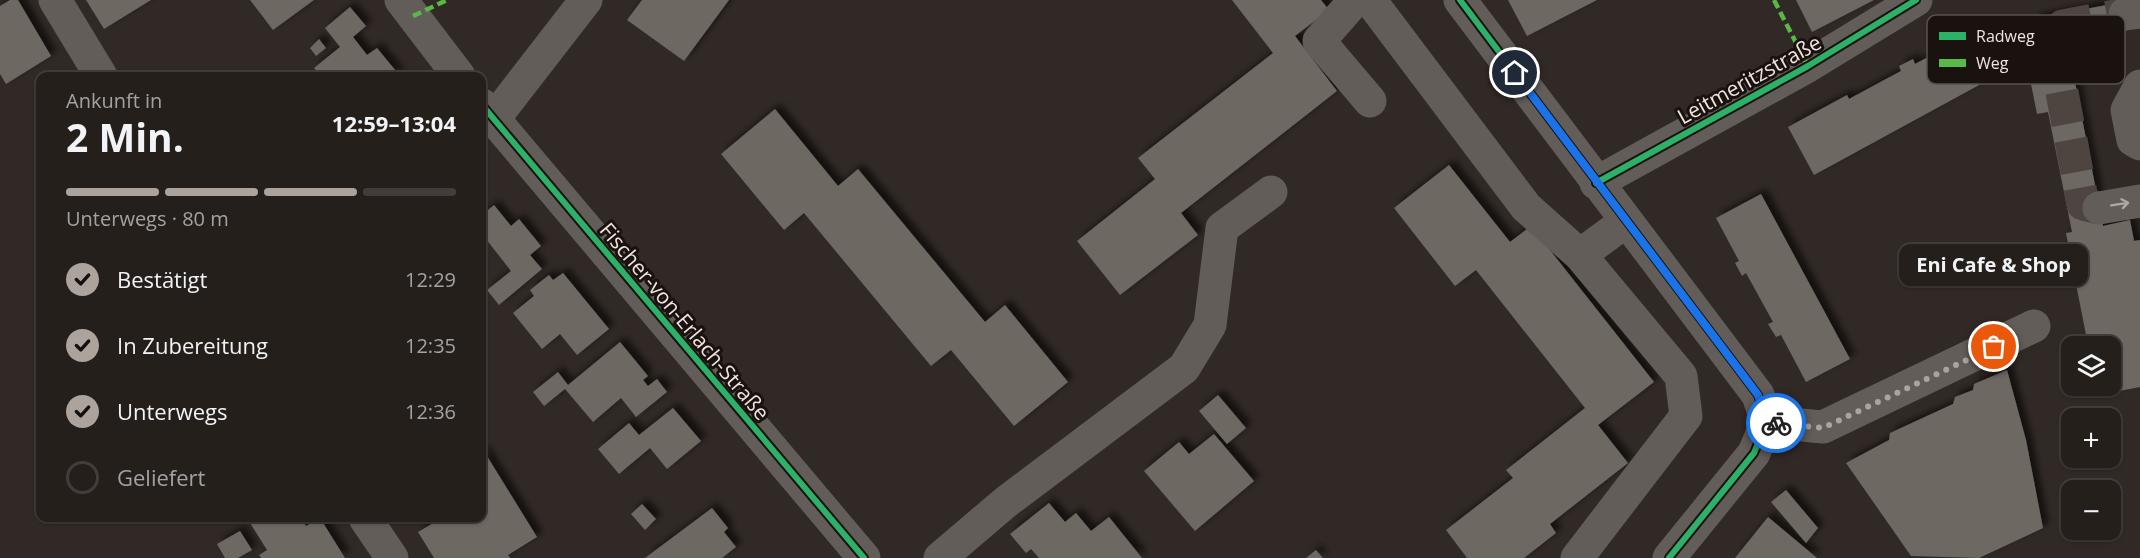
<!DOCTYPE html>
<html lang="de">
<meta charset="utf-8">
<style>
:root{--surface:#251f1c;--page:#312c29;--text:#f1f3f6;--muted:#a3a2a3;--line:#423d3b;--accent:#aca39d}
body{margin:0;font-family:"Open Sans",sans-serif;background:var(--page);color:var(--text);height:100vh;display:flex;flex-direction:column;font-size:22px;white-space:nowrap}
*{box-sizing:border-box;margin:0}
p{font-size:20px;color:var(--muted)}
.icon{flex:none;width:33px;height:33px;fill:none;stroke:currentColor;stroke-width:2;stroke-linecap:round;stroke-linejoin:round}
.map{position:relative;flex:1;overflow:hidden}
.drawer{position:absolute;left:36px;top:72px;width:450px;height:450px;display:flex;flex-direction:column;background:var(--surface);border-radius:12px;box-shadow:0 2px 4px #0004,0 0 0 2px var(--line)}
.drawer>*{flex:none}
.buttons{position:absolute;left:2061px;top:336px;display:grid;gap:12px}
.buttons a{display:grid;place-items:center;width:60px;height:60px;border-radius:12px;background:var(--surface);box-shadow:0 2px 4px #0004,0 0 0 2px var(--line);font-size:30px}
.pin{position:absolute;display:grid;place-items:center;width:51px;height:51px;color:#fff;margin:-26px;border:3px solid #fff;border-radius:50%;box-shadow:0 2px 6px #0007}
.courier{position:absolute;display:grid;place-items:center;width:60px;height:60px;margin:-30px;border:4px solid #1a73e8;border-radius:50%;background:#fff;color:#222;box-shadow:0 2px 8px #0007}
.bubble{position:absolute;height:42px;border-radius:12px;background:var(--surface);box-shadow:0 2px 4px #0004,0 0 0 2px var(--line);font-size:20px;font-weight:700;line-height:42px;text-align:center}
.head em{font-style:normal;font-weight:700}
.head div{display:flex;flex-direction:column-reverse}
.head{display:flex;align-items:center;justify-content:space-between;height:102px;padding:0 30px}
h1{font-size:39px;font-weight:700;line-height:45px}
.bar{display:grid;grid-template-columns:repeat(4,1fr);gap:9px 6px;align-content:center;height:72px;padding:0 30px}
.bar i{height:8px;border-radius:4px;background:var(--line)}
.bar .active{background:var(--accent)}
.bar p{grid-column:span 4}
ol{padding:0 30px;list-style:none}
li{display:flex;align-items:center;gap:18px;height:66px}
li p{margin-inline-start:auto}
li .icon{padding:6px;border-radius:50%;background:var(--accent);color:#111;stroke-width:4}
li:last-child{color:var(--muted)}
li i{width:33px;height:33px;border:3px solid var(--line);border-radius:50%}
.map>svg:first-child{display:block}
.building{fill:#6d6762;filter:url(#shadow)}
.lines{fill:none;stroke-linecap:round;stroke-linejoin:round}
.minor-tunnel{stroke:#4e4541;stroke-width:33;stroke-dasharray:33 16;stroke-linecap:butt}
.minor{stroke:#635d5a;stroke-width:33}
.quiet{stroke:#58b947;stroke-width:4.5;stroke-dasharray:9 4.5;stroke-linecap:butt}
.cycleway-casing{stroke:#19120f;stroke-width:10}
.cycleway{stroke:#2db169;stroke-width:6}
.oneway{stroke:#b0a7a3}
.done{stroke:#aca39d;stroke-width:6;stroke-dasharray:0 10.8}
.route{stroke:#1a73e8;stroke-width:8}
.labels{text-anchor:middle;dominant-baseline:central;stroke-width:6;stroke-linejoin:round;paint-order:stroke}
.street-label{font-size:21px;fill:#efe4de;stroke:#19120f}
.key{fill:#19120f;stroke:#59514d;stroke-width:1.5}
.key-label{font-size:16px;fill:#efe4de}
</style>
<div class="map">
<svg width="2140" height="558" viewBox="0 0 2140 558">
<defs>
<filter id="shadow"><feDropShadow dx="5.5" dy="-5.5" stdDeviation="3" flood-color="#0009"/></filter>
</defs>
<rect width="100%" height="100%" fill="#312925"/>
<g class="building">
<polygon points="10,0 18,0 51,56 6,84 0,74 0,6"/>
<polygon points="86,0 151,0 104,29"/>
<polygon points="250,0 314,0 273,30"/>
<polygon points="642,0 729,0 684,61 627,20"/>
<polygon points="1232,0 1321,0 1329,10 1295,36 1337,91 1181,213 1198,235 1120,295 1077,241 1155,179 1138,158 1273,53"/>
<polygon points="1508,0 1597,0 1527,36"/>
<polygon points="1796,0 1874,0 1812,32"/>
<polygon points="2122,2 2128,29 2067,41 2103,226 2130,220 2134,241 2140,240 2140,387 2098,395 2097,388 2092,389 2091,386 2110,386 2110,346 2084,346 2082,340 2087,340 2066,233 2072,232 2048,112 2037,114 2029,74 2045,71 2034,19"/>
<polygon points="350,7 366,26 353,37 367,55 377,48 400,76 321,76 314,68 340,47 325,28"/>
<polygon points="319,39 326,48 316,56 310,48"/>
<polygon points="1958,41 1981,84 1814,175 1788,127 1847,95 1849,99 1886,79 1901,71 1899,66 1913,59 1915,64"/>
<polygon points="775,109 838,186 858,169 985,322 1005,305 1068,382 1014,426 951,350 931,366 804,213 784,230 721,154"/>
<polygon points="1449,165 1510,242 1531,226 1654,382 1598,425 1628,463 1550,524 1556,533 1524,558 1467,558 1446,530 1513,478 1506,470 1585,408 1476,270 1455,286 1394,208"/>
<polygon points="1761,194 1850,359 1806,382 1781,335 1776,337 1768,324 1773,322 1746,273 1742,276 1735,263 1739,261 1716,218"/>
<polygon points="494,205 511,226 519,219 541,246 530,255 542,269 499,305 487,290 511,271 482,234 482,215"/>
<polygon points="563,273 609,329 577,355 560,334 542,349 513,313 534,296 530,290 549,275 553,280"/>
<polygon points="620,342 648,376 643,380 648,386 657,379 667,392 636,417 621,398 593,422 565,389 544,406 533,392 558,372 568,385"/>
<polygon points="2007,370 2026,440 2043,528 1979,558 1911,556 1846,463 1889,440 1890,433 1953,404 1955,397 1973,390 1974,384"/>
<polygon points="1218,395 1246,428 1227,444 1199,411"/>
<polygon points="673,408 701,441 667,469 650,448 619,474 598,449 629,423 639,435"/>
<polygon points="1214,434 1254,481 1195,531 1144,471 1179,442 1189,454"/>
<polygon points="482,448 537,537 508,555 510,558 434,558 418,532 442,518 482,518"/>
<polygon points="1786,490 1818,528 1806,543 1771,502"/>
<polygon points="1049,503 1065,522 1076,513 1091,531 1109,517 1142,558 1039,558 1031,549 1026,553 1010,534"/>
<polygon points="642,504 656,519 645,530 631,514"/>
<polygon points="712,508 728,528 724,532 736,547 722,558 645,558"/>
<polygon points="1768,517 1817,558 1735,558"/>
<polygon points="247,518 301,518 306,526 320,518 345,558 261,558 259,555 267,550"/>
<polygon points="240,531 252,550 238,558 225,558 217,544"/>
<polygon points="1316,550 1323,558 1306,558"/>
</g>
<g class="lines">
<polyline class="minor-tunnel" points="2099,208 2083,204 2053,44 2063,26 2125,14"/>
<g class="minor">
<polyline points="55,0 101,76"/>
<polyline points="401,0 459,76"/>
<polyline points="1355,0 1319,41 1370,101"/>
<polyline points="1370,0 1526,207 1580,255 1681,376 1686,416 1577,558"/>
<polyline points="1460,0 1758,395 1767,422 1754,453 1669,558"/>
<polyline points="2125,14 2140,12"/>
<polyline points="2140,86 2127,110 2133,140 2140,144"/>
<polyline points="482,105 864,558"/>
<polyline points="493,120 586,0"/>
<polyline points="1596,183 1808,66 1916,0"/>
<polyline points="2099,208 2140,201"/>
<polyline points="1580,255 1625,222"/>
<polyline points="1767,422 1823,427 2034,326"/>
<polyline points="365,518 392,558"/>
<polyline points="940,558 1006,502 1184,368 1210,325 1222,228 1271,192"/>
</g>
<g class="quiet">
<polyline points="1774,0 1808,66"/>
<polyline points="413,16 447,0"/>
</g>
<defs>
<g id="cycleway">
<polyline points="1460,0 1758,395 1767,422 1754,453 1669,558"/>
<polyline points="482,105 864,558"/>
<polyline points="1596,183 1808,66 1916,0"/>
</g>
</defs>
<use href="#cycleway" class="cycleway-casing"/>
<use href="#cycleway" class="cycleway"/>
</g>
<defs><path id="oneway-shaft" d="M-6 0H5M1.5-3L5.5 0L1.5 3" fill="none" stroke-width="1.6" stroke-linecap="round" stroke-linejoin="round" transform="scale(1.5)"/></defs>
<use class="oneway" href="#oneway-shaft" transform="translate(2120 204) rotate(-9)"/>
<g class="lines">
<polyline class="done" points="1776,423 1823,428 1994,347"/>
<polyline class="route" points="1515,73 1758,395 1767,422 1776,423"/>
</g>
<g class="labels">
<g class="street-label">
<text transform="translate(1749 79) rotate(-29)">Leitmeritzstraße</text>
<text transform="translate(685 321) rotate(50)">Fischer-von-Erlach-Straße</text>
</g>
</g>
<rect x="1927" y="15" width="198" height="69" rx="9" class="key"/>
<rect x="1939" y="32" width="27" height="8" fill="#2db169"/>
<rect x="1939" y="59" width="27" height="8" fill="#58b947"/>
<g class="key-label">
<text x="1976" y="42">Radweg</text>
<text x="1976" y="69">Weg</text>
</g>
</svg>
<div class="buttons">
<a><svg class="icon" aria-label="layers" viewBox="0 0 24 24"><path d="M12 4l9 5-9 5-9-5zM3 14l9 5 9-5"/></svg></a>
<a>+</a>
<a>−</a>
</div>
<div class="pin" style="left:1994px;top:347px;background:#ea580c"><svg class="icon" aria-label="bag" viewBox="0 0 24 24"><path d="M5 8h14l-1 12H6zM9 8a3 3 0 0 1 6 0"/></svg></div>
<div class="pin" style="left:1515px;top:73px;background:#1f2937"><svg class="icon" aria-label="home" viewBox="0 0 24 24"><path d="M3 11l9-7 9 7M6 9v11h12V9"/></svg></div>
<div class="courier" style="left:1776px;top:423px"><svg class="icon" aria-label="bike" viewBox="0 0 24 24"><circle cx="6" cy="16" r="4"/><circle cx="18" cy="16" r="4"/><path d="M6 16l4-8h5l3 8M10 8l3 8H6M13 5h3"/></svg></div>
<div class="bubble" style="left:1899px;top:244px;width:189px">Eni Cafe &amp; Shop</div>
<section class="drawer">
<div class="head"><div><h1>2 Min.</h1><p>Ankunft in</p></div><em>12:59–13:04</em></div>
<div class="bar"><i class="active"></i><i class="active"></i><i class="active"></i><i></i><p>Unterwegs · 80 m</p></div>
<ol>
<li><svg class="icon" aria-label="check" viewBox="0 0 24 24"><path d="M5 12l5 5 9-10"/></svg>Bestätigt<p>12:29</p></li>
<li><svg class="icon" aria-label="check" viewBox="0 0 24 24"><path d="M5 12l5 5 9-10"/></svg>In Zubereitung<p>12:35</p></li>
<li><svg class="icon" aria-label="check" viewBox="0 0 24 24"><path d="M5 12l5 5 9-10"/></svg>Unterwegs<p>12:36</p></li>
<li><i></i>Geliefert</li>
</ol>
</section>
</div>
